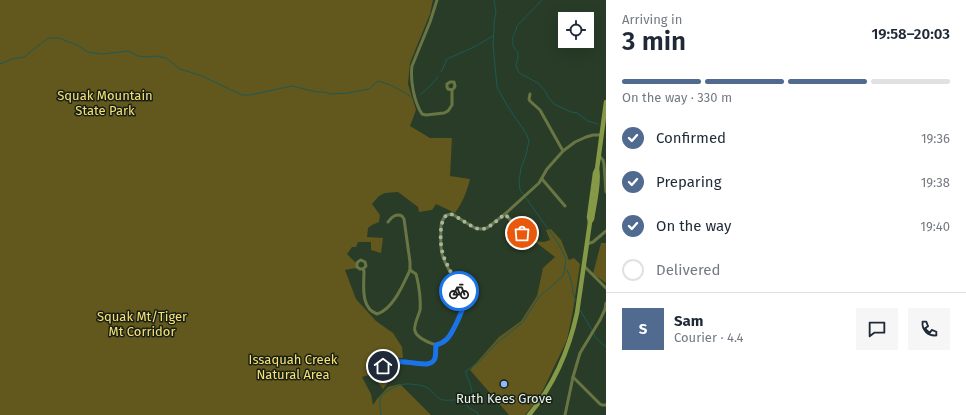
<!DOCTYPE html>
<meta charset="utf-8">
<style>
:root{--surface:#fff;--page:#f6f6f7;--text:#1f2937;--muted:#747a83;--line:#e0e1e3;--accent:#506a90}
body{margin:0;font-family:"Fira Sans",sans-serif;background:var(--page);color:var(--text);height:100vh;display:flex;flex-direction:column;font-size:15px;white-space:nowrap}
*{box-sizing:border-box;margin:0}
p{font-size:13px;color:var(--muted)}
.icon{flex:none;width:22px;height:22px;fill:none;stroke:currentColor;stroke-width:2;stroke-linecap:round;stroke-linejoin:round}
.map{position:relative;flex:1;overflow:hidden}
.panel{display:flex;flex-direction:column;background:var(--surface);width:360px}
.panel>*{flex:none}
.fabs{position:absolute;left:558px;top:12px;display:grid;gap:8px}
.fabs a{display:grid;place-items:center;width:36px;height:36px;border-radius:0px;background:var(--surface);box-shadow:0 4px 16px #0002;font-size:20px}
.pin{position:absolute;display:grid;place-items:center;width:34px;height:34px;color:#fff;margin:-17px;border:2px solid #fff;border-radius:50%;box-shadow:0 1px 4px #0007}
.courier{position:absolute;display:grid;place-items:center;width:40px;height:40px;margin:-20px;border:3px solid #1a73e8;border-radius:50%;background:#fff;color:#222;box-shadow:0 1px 5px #0007}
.head em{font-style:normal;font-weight:600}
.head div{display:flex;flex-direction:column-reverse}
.head{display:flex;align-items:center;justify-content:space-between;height:68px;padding:0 16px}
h1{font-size:26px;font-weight:600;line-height:30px}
.bar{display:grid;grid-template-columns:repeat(4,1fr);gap:6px 4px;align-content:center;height:48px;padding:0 16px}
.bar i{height:5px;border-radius:3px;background:var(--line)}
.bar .on{background:var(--accent)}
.bar p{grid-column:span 4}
.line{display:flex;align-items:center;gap:10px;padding:0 16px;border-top:1px solid var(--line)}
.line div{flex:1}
.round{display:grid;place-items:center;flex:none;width:42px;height:42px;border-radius:0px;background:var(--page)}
ol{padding:0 16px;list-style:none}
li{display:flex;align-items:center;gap:12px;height:44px}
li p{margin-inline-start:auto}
li .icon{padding:4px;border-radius:50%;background:var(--accent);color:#fff;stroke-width:4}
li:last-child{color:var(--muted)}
li i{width:22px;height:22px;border:2px solid var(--line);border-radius:50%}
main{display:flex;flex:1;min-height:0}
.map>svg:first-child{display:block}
.green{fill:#62571d}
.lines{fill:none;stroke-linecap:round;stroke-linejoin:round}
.stream{stroke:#1c5a56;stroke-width:1}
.minor{stroke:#697644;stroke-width:3}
.secondary{stroke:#859946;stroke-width:4.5}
.done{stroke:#a5b4a4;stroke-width:4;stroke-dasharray:0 7.2}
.route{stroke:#1a73e8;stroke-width:5}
.poi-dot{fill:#8cb9fc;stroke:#182017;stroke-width:1.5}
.labels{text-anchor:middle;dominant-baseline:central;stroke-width:3;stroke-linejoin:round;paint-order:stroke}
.park-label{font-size:13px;fill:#f8e172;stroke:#182017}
.poi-label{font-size:13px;fill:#e8f4e7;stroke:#182017}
</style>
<main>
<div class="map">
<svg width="606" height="415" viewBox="0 0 606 415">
<rect width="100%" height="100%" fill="#283c28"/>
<g class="green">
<path d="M0 0H433L430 14 410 63 408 84 416 110 410 126 430 138H452L450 176 470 179C467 191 463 202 455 213L436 204 432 210 419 212 418 207 398 192 385 193 379 196 372 204 380 215 379 222 372 225 368 228 367 237 383 238 381 253 371 250V242H358L356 247H352L347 254 356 263V268L345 270 356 299 376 321 393 333 402 347 403 358H387L375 369 387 384 383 389 372 374 362 377 371 394 373 405 377 399 388 387 400 384 431 415H0Z"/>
<polygon points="551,229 561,240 569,260 574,258 580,264 573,311 567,340 543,390 534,404 525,415 509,415 470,370 499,337 521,321 537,296 543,268 555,257 534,241 544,242 550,240 546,230"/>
<polygon points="601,243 606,243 606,283 593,274"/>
</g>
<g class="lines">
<g class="stream">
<polyline points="494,0 496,11 494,23 494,28 493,44 497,87 508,107 526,133 529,141 526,155 521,168 519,182 520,190 524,195"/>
<path d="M542 0 516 27 517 28C512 38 509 44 518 52V57L516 65 518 71 521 74 538 83 545 91 548 97 554 104 571 112 577 113 588 121 598 124"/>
<path d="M0 64 12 59 24 57 48 38H59L79 46 88 52 103 54 128 51 138 56 146 57 156 56 166 58 180 69 202 76 242 95H250L292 86 317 92H324L331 94 348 93 369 89 378 81C390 84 401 90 411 97"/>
<polyline points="441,72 447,59 474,47 493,36"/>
<polyline points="420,95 431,85 438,77"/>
<path d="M566 269C569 273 571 279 572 285 573 291 573 295 576 301"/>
<polyline points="580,310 592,330"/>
<polyline points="594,334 595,337 606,347"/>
<polyline points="462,399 469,408 475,411 479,415"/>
<path d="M381 415C381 410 378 402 381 397 384 391 401 383 408 384 413 384 422 385 426 387 433 390 436 399 443 400 447 401 467 399 471 398 474 391 469 381 466 374V371L480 361 498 342 523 322 539 297 563 276 564 272 566 259 558 243 526 198"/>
</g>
<g class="minor">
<path d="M437 0 430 22 412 66C410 80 414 102 422 114L426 115 444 113 448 111 452 105V90L454 88 455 86 454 82H450L447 84V87L448 89 452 90"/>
<polyline points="530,94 529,99 530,101 540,110 563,151"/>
<polyline points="599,156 603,160 604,164 606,192"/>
<polyline points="542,179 565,206"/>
<polyline points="505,214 530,242"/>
<path d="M388 222C391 217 397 213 402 216L404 219 410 262V270L416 274 417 278C419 286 421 301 420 310 419 315 413 326 415 331 417 338 430 343 436 345"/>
<polyline points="587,244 593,242 606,231"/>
<polyline points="584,266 606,288"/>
<path d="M363 269 366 266 365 262 361 260 359 261 357 263V267L360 269H363L364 271C364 285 360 308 377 314 393 309 403 285 410 270"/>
<path d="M436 345C440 344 443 342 446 339 452 333 465 309 464 301 463 294 457 290 455 285 454 282 454 279 452 276 449 269 444 262 442 254 440 245 441 235 441 226 442 219 445 214 452 214L475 228 481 229 487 228 505 214 539 183 547 169 563 151 575 142 586 137 593 135H601"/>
<path d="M379 369 388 363 394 362 429 364C437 360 435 352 436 345"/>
<polyline points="573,377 600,404 602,405 606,405"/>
<polyline points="565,415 573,377 580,353 600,320 605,309 606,303"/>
</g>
<g class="secondary">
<polyline points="590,222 589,217 595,173 597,169 606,102"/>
<path d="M529 415C554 385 569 350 577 313L590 222 592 219C594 205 600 182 597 169"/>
</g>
</g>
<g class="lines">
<path class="done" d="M459 291C455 286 455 282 453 277 450 269 445 262 443 254 440 246 438 217 449 214 452 214 455 216 457 217 483 234 482 233 505 214L522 233"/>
<path class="route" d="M383 366C395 358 413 364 427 364 438 362 435 354 436 345 440 344 444 342 447 339 452 334 464 309 464 302 464 298 461 294 459 291"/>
</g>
<circle class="poi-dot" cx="504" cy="384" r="4"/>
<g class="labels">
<g class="park-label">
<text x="105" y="95">Squak Mountain<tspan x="105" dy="15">State Park</tspan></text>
<text x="142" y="316">Squak Mt/Tiger<tspan x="142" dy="15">Mt Corridor</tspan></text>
<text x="293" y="359">Issaquah Creek<tspan x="293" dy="15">Natural Area</tspan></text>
</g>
<g class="poi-label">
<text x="504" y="398">Ruth Kees Grove</text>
</g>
</g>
</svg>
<div class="fabs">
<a><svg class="icon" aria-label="locate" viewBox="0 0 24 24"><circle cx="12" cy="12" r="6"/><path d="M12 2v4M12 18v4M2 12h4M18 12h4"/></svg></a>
</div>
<div class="pin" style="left:522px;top:233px;background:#ea580c"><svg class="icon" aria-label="bag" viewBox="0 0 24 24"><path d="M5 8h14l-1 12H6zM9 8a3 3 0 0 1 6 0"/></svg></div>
<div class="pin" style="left:383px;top:366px;background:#1f2937"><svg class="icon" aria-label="home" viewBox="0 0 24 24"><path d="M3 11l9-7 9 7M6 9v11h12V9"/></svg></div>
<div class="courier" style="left:459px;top:291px"><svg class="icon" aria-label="bike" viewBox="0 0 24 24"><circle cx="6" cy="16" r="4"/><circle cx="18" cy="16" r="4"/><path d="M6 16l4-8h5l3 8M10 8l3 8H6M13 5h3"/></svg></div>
</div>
<section class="panel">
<div class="head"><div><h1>3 min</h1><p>Arriving in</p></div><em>19:58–20:03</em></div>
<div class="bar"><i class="on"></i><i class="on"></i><i class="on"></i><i></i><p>On the way · 330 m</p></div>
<ol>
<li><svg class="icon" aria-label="check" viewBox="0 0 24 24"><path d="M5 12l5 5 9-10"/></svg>Confirmed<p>19:36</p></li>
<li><svg class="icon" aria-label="check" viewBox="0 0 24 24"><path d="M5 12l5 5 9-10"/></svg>Preparing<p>19:38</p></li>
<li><svg class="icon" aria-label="check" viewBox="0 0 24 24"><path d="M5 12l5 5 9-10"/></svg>On the way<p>19:40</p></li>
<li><i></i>Delivered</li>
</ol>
<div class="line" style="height:72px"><b class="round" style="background:var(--accent);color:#fff">S</b><div><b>Sam</b><p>Courier · 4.4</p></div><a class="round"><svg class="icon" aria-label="chat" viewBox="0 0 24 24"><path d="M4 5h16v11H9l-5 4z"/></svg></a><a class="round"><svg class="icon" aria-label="phone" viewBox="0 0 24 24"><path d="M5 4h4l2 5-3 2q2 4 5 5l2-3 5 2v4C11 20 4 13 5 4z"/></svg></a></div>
</section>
</main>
